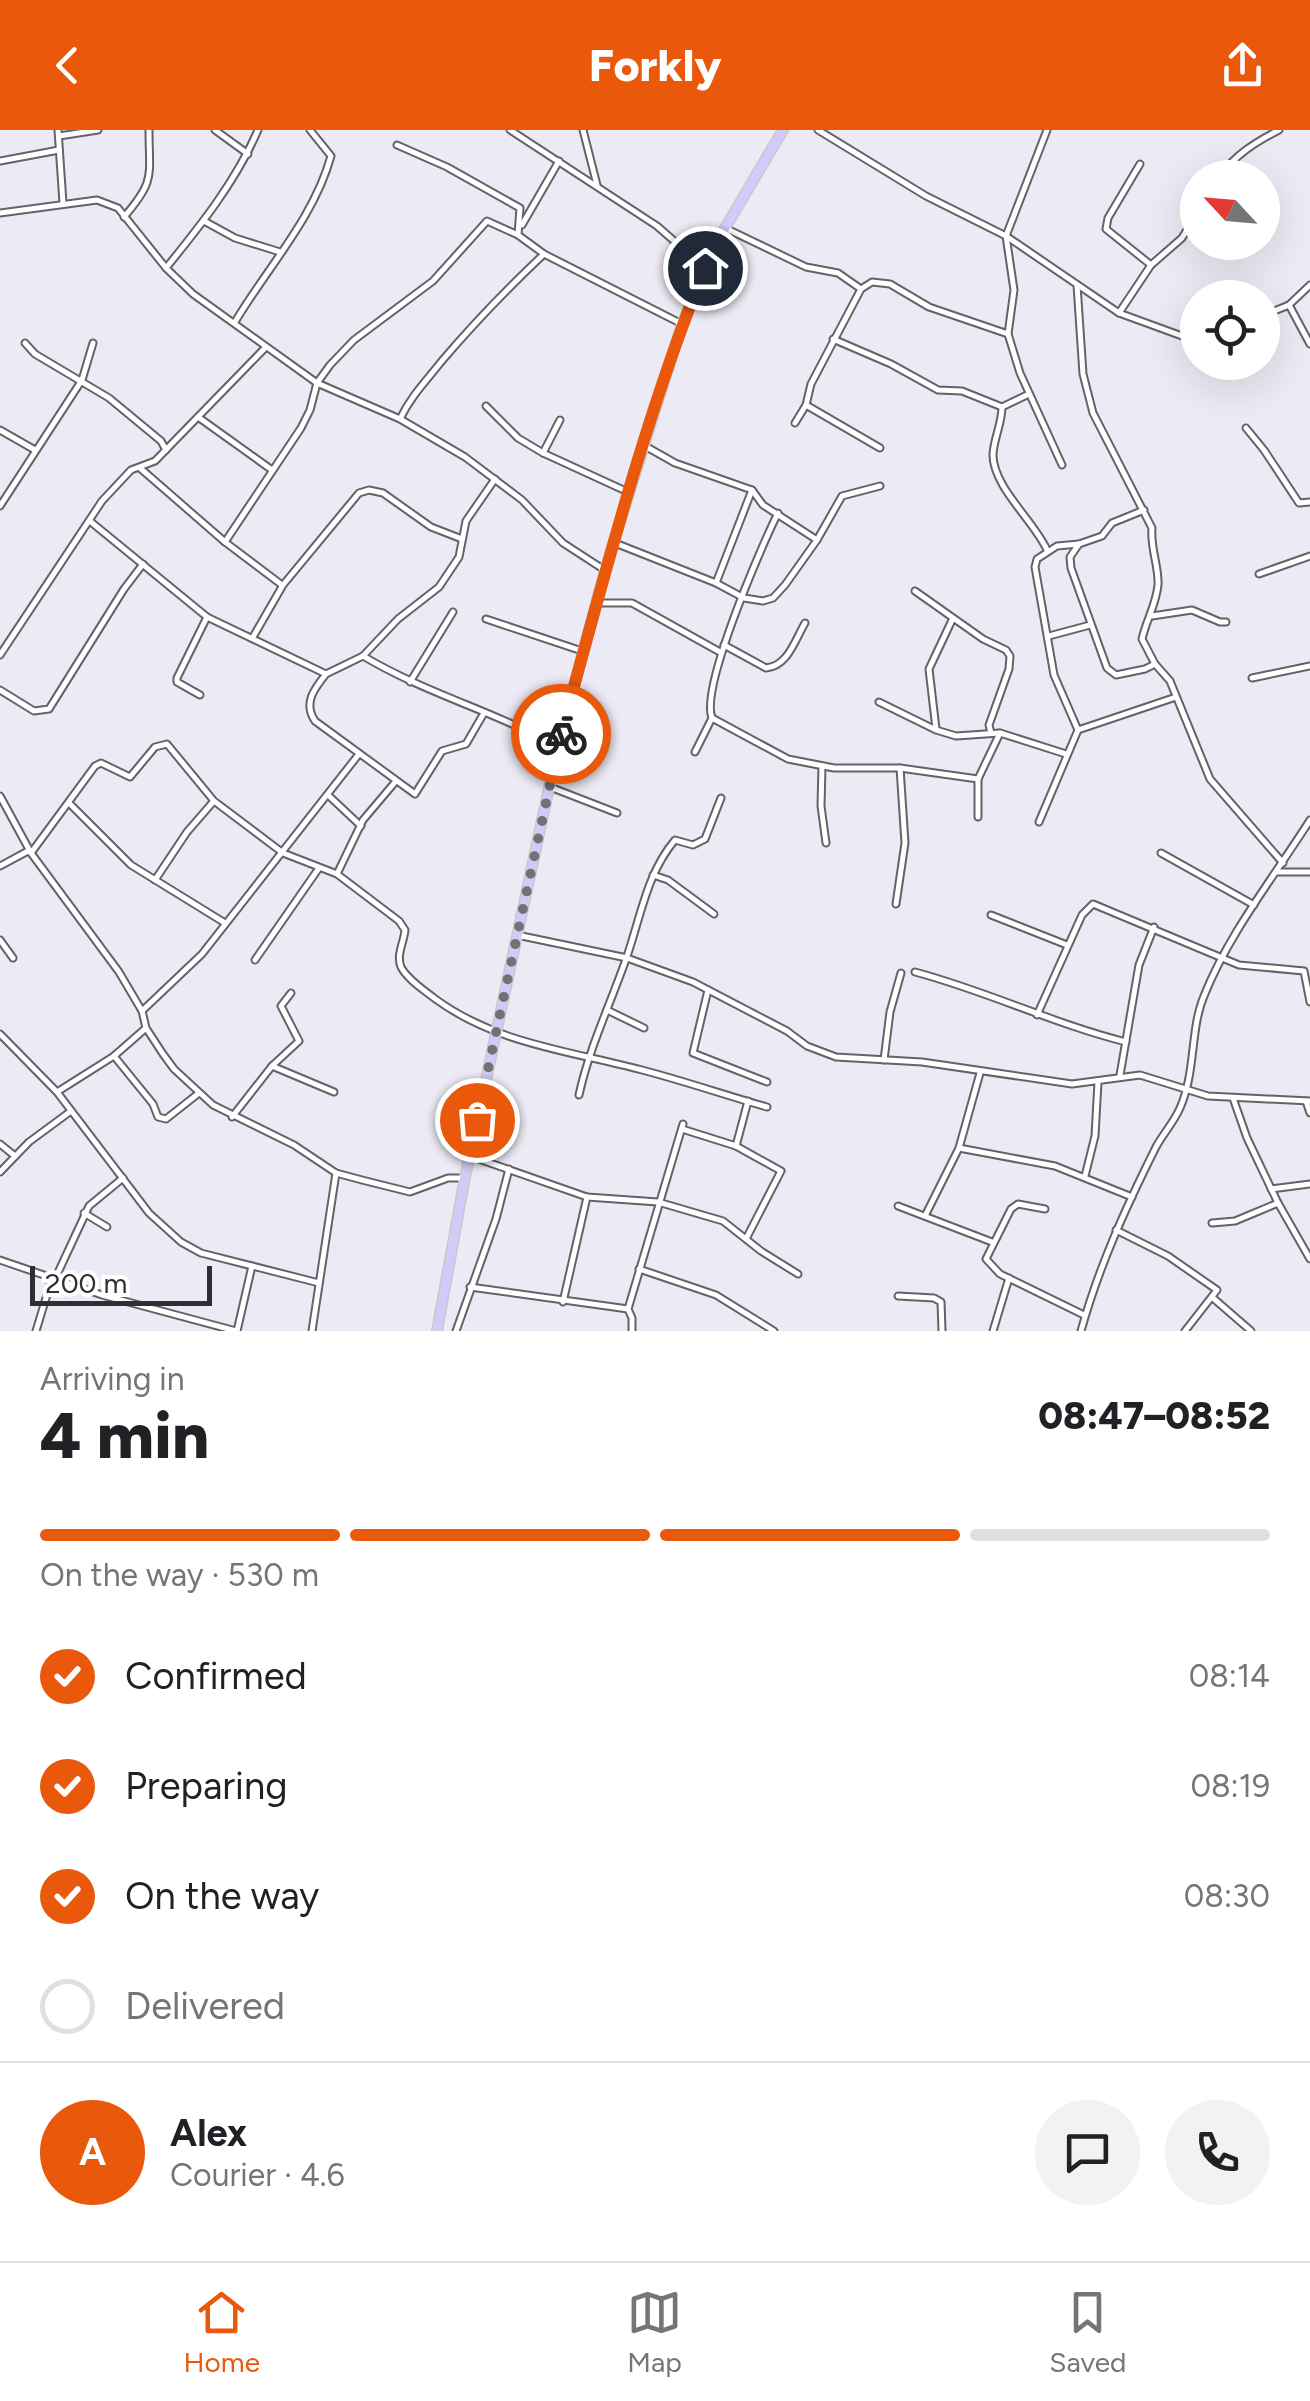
<!DOCTYPE html>
<meta charset="utf-8">
<style>
:root{--surface:#fff;--page:#f2f2f2;--text:#202124;--muted:#757577;--line:#e0e0e0;--accent:#ea580c}
body{margin:0;font-family:Figtree,sans-serif;background:var(--page);color:var(--text);height:100vh;display:flex;flex-direction:column;font-size:38px;white-space:nowrap}
*{box-sizing:border-box;margin:0}
p{font-size:32px;color:var(--muted)}
.icon{flex:none;width:55px;height:55px;fill:none;stroke:currentColor;stroke-width:2;stroke-linecap:round;stroke-linejoin:round}
.map{position:relative;height:1201px;overflow:hidden}
.sheet{display:flex;flex-direction:column;background:var(--surface);flex:1}
.sheet>*{flex:none}
.needle{width:65px;rotate:296deg}
.controls{position:absolute;left:1180px;top:30px;display:grid;gap:20px}
.controls a{display:grid;place-items:center;width:100px;height:100px;border-radius:50%;background:var(--surface);box-shadow:0 10px 40px #0002;font-size:50px}
.scale{position:absolute;left:30px;bottom:25px;width:182px;box-sizing:border-box;padding-left:10px;border:5px solid #2f2f33;border-top:0;font-size:28px;line-height:35px;white-space:nowrap;color:#2f2f33;-webkit-text-stroke:8px #fff;paint-order:stroke}
.pin{position:absolute;display:grid;place-items:center;width:85px;height:85px;color:#fff;margin:-42px;border:5px solid #fff;border-radius:50%;box-shadow:0 2px 10px #0007}
.courier{position:absolute;display:grid;place-items:center;width:100px;height:100px;margin:-50px;border:8px solid #ea580c;border-radius:50%;background:#fff;color:#222;box-shadow:0 2px 12px #0007}
.head em{font-style:normal;font-weight:800}
.head div{display:flex;flex-direction:column-reverse}
.head{display:flex;align-items:center;justify-content:space-between;height:170px;padding:0 40px}
h1{font-size:65px;font-weight:800;line-height:75px}
.bar{display:grid;grid-template-columns:repeat(4,1fr);gap:15px 10px;align-content:center;height:120px;padding:0 40px}
.bar i{height:12px;border-radius:8px;background:var(--line)}
.bar .on{background:var(--accent)}
.bar p{grid-column:span 4}
.line{display:flex;align-items:center;gap:25px;padding:0 40px;border-top:2px solid var(--line)}
.line div{flex:1}
.round{display:grid;place-items:center;flex:none;width:105px;height:105px;border-radius:52px;background:var(--page)}
ol{padding:0 40px;list-style:none}
li{display:flex;align-items:center;gap:30px;height:110px}
li p{margin-inline-start:auto}
li .icon{padding:10px;border-radius:50%;background:var(--accent);color:#fff;stroke-width:4}
li:last-child{color:var(--muted)}
li i{width:55px;height:55px;border:5px solid var(--line);border-radius:50%}
header{display:flex;justify-content:space-between;align-items:center;height:130px;padding:0 40px;background:var(--accent);color:#fff;font-size:45px;font-weight:800}
.tabs{display:flex;justify-content:space-around;align-items:center;height:140px;border-top:2px solid var(--line);background:var(--surface);font-size:28px;color:var(--muted)}
.tabs a{display:grid;justify-items:center;gap:5px}
.tabs .on{color:var(--accent)}
.map>svg:first-child{display:block}
.lines{fill:none;stroke-linecap:round;stroke-linejoin:round}
.minor-casing{stroke:#63626a;stroke-width:9}
.trunk-casing{stroke:#c9c9ca;stroke-width:12}
.minor{stroke:#fff;stroke-width:5}
.trunk{stroke:#d0cbf8;stroke-width:9}
.done{stroke:#717177;stroke-width:10;stroke-dasharray:0 18}
.route{stroke:#ea580c;stroke-width:12}
</style>
<header><svg class="icon" aria-label="back" viewBox="0 0 24 24"><path d="M15 5l-7 7 7 7"/></svg>Forkly<svg class="icon" aria-label="share" viewBox="0 0 24 24"><path d="M12 15V3M7 8l5-5 5 5M5 13v7h14v-7"/></svg></header>
<div class="map">
<svg width="1310" height="1201" viewBox="0 0 1310 1201">
<rect width="100%" height="100%" fill="#ecebf5"/>
<g class="lines">
<defs>
<g id="minor">
<polyline points="58,0 63,73"/>
<polyline points="215,0 248,24"/>
<polyline points="510,0 657,96 705,138"/>
<polyline points="583,0 597,55"/>
<polyline points="818,0 926,66 1006,106 1119,183 1182,206 1198,209"/>
<polyline points="1047,0 1006,106 1014,160 1008,204 1020,243 1062,335"/>
<polyline points="59,6 98,0"/>
<polyline points="397,15 447,37 520,78 518,105 544,124 682,194"/>
<polyline points="0,31 59,20"/>
<polyline points="1140,34 1108,88 1106,99 1151,135"/>
<path d="M1219 48C1234 25 1256 12 1279 0"/>
<polyline points="0,83 97,70 118,78 166,138 193,164 317,253 400,289 465,327 522,370 563,413 603,439"/>
<path d="M124 87C156 50 149 46 149 0"/>
<polyline points="204,91 235,108 280,122"/>
<polyline points="522,95 559,31"/>
<polyline points="725,98 806,137 838,143 861,159 872,152 890,154 929,177 1008,204"/>
<path d="M166 138C201 95 236 51 258 0"/>
<path d="M1077 155 1083 244 1093 283 1152 398C1150 418 1159 436 1158 455 1156 475 1146 491 1142 509L1155 534 1170 551 1210 649 1283 733"/>
<polyline points="1289,175 1310,155"/>
<polyline points="1119,183 1151,135 1182,108 1198,81"/>
<polyline points="1262,186 1289,175 1310,214"/>
<path d="M235 192C267 138 314 88 331 26L310 0"/>
<polyline points="833,209 891,234 938,260 962,261 1002,277 1029,264"/>
<polyline points="25,213 35,224 109,268 161,311 166,320"/>
<polyline points="806,275 880,318"/>
<polyline points="486,276 518,308 543,323 628,362"/>
<path d="M1002 277C1002 293 994 308 993 324 992 356 1035 392 1047 420"/>
<polyline points="198,287 272,340"/>
<path d="M400 289C411 266 426 251 441 232 474 193 507 159 544 124"/>
<polyline points="795,293 806,275 811,254 861,159"/>
<polyline points="1246,298 1264,320 1299,373 1310,372"/>
<polyline points="0,300 35,320"/>
<polyline points="645,316 675,333 752,360 763,375 817,410"/>
<polyline points="543,323 560,290"/>
<polyline points="140,338 225,412 282,455"/>
<polyline points="0,376 82,250 93,213"/>
<polyline points="91,392 207,487 326,544 363,526 398,489 439,457 459,427 466,391 495,349"/>
<polyline points="225,412 301,298 310,280 317,253 330,235 354,210 433,151 487,91 518,105"/>
<polyline points="615,413 716,453 744,468 763,471 773,468 785,455 817,410 842,366 880,356"/>
<polyline points="1079,414 1070,427 1071,438 1107,538 1116,545 1145,539 1155,534"/>
<polyline points="1259,444 1310,426"/>
<polyline points="716,453 752,360"/>
<polyline points="915,461 983,509 1006,520 1010,526 1009,539 989,595 991,603"/>
<polyline points="597,473 632,473 720,522"/>
<polyline points="1152,486 1192,480 1220,492 1226,492"/>
<polyline points="486,489 582,521"/>
<polyline points="1049,506 1090,495"/>
<polyline points="253,507 283,455 359,363 369,360 383,363 431,397 462,409"/>
<path d="M724 515 766 538C788 536 795 510 805 493"/>
<polyline points="0,525 102,371 131,340 155,331 265,218"/>
<path d="M363 526C427 564 493 581 558 616"/>
<path d="M326 544C314 559 303 573 315 591L415 664 442 621 466 614 484 583"/>
<polyline points="1252,548 1310,536"/>
<polyline points="410,552 453,482"/>
<polyline points="0,560 34,581 49,579 124,459 143,434"/>
<polyline points="200,565 177,552 177,548 207,487"/>
<polyline points="879,572 936,600 956,606 1000,603 1066,624"/>
<polyline points="712,588 788,629 834,638 900,638 978,649"/>
<polyline points="936,599 929,539 953,488"/>
<polyline points="1078,600 1176,567"/>
<path d="M695 622 712 588C700 558 761 417 778 383"/>
<polyline points="822,636 821,676 826,713"/>
<polyline points="550,657 617,683"/>
<polyline points="328,665 361,696"/>
<polyline points="0,666 31,723 119,842 142,881 146,898 163,924 174,939 213,975 294,1015 336,1043 362,1050 410,1062 448,1048 463,1048"/>
<polyline points="70,674 131,735 225,793"/>
<polyline points="978,687 978,649 1000,603"/>
<polyline points="1039,692 1078,600 1054,545 1035,437 1037,429 1057,416 1079,414 1102,406 1112,393 1144,380"/>
<path d="M31 723 95 636 101 633 130 647 155 617 167 614 214 671 283 723 337 744 399 791 405 800C404 812 396 825 401 837 407 849 424 860 434 868 496 914 570 921 642 940 684 951 725 965 767 977"/>
<polyline points="1161,723 1254,775"/>
<polyline points="0,736 28,721"/>
<polyline points="1276,742 1310,742"/>
<polyline points="337,744 363,690 396,651"/>
<polyline points="653,745 668,750 714,784"/>
<polyline points="155,750 187,702 213,672"/>
<polyline points="896,774 905,713 900,638"/>
<polyline points="991,785 1067,815"/>
<polyline points="517,805 627,828 693,852 787,901 807,916 836,927 922,932 1072,954 1140,945 1208,966 1310,971"/>
<polyline points="0,810 13,828"/>
<polyline points="255,830 319,738"/>
<path d="M915 842C987 861 1054 894 1126 912"/>
<polyline points="708,860 693,923 767,952"/>
<polyline points="607,880 644,898"/>
<polyline points="142,881 202,824 359,624"/>
<polyline points="1037,885 1082,785 1093,774 1239,835 1304,841 1310,872"/>
<polyline points="0,904 57,962 149,1083 181,1112 201,1123 319,1153"/>
<polyline points="114,926 153,974 158,987 166,989 199,963"/>
<polyline points="884,930 890,882 901,843"/>
<polyline points="272,936 334,962"/>
<polyline points="1120,945 1139,835 1154,797"/>
<polyline points="57,962 114,926 146,898"/>
<path d="M579 965C589 919 609 877 625 832 640 791 646 744 675 710L693 715 705 709 721 668"/>
<polyline points="1233,968 1247,1008 1278,1073 1310,1129"/>
<polyline points="1306,971 1310,983"/>
<polyline points="232,987 272,936 299,911 281,876 291,863"/>
<polyline points="682,999 736,1016 781,1041 747,1107"/>
<polyline points="0,1014 15,1026"/>
<polyline points="736,1016 748,971"/>
<polyline points="959,1018 1055,1036 1132,1067"/>
<polyline points="470,1026 587,1067 658,1072 723,1091 761,1121 798,1144"/>
<polyline points="0,1042 29,1012 71,981"/>
<polyline points="1085,1046 1095,1006 1098,952"/>
<polyline points="1271,1059 1310,1054"/>
<polyline points="898,1076 992,1112"/>
<polyline points="1045,1079 1018,1074 1011,1079 986,1129 1000,1144 1084,1185"/>
<polyline points="84,1083 107,1097"/>
<polyline points="925,1086 959,1018 980,943"/>
<polyline points="1212,1093 1235,1091 1278,1073"/>
<polyline points="1116,1100 1168,1126 1217,1160 1185,1201"/>
<polyline points="0,1130 102,1165 236,1201"/>
<polyline points="639,1139 716,1165 774,1201"/>
<polyline points="55,1149 89,1076 123,1048"/>
<polyline points="470,1157 628,1179"/>
<polyline points="898,1166 934,1168 941,1172 942,1201"/>
<polyline points="1213,1168 1251,1201"/>
<polyline points="563,1172 587,1067"/>
<polyline points="36,1201 52,1148"/>
<polyline points="237,1201 252,1136"/>
<polyline points="312,1201 336,1043"/>
<polyline points="456,1201 496,1089 509,1039"/>
<polyline points="632,1201 632,1188 628,1179 683,994"/>
<polyline points="993,1201 1009,1148"/>
<path d="M1081 1201C1099 1136 1126 1077 1156 1017 1163 1004 1174 992 1180 978 1196 942 1190 899 1204 866 1229 803 1274 747 1310 690"/>
</g>
<polyline id="trunk" points="437,1201 465,1047 558,616 605,440 682,194 725,98 783,0"/>
</defs>
<use href="#minor" class="minor-casing"/>
<use href="#trunk" class="trunk-casing"/>
<use href="#minor" class="minor"/>
<use href="#trunk" class="trunk"/>
</g>
<g class="lines">
<polyline class="done" points="477,990 561,604"/>
<path class="route" d="M561 604C604 448 644 288 705 138"/>
</g>
</svg>
<div class="controls">
<a><svg class="needle" viewBox="-14 -14 28 28"><path d="M0-13l5 13h-10z" fill="#e53935"/><path d="M0 13l5-13h-10z" fill="#757577"/></svg></a>
<a><svg class="icon" aria-label="locate" viewBox="0 0 24 24"><circle cx="12" cy="12" r="6"/><path d="M12 2v4M12 18v4M2 12h4M18 12h4"/></svg></a>
</div>
<div class="scale">200 m</div>
<div class="pin" style="left:477px;top:990px;background:#ea580c"><svg class="icon" aria-label="bag" viewBox="0 0 24 24"><path d="M5 8h14l-1 12H6zM9 8a3 3 0 0 1 6 0"/></svg></div>
<div class="pin" style="left:705px;top:138px;background:#1f2937"><svg class="icon" aria-label="home" viewBox="0 0 24 24"><path d="M3 11l9-7 9 7M6 9v11h12V9"/></svg></div>
<div class="courier" style="left:561px;top:604px"><svg class="icon" aria-label="bike" viewBox="0 0 24 24"><circle cx="6" cy="16" r="4"/><circle cx="18" cy="16" r="4"/><path d="M6 16l4-8h5l3 8M10 8l3 8H6M13 5h3"/></svg></div>
</div>
<section class="sheet">
<div class="head"><div><h1>4 min</h1><p>Arriving in</p></div><em>08:47–08:52</em></div>
<div class="bar"><i class="on"></i><i class="on"></i><i class="on"></i><i></i><p>On the way · 530 m</p></div>
<ol>
<li><svg class="icon" aria-label="check" viewBox="0 0 24 24"><path d="M5 12l5 5 9-10"/></svg>Confirmed<p>08:14</p></li>
<li><svg class="icon" aria-label="check" viewBox="0 0 24 24"><path d="M5 12l5 5 9-10"/></svg>Preparing<p>08:19</p></li>
<li><svg class="icon" aria-label="check" viewBox="0 0 24 24"><path d="M5 12l5 5 9-10"/></svg>On the way<p>08:30</p></li>
<li><i></i>Delivered</li>
</ol>
<div class="line" style="height:180px"><b class="round" style="background:var(--accent);color:#fff">A</b><div><b>Alex</b><p>Courier · 4.6</p></div><a class="round"><svg class="icon" aria-label="chat" viewBox="0 0 24 24"><path d="M4 5h16v11H9l-5 4z"/></svg></a><a class="round"><svg class="icon" aria-label="phone" viewBox="0 0 24 24"><path d="M5 4h4l2 5-3 2q2 4 5 5l2-3 5 2v4C11 20 4 13 5 4z"/></svg></a></div>
</section>
<nav class="tabs">
<a class="on"><svg class="icon" aria-label="home" viewBox="0 0 24 24"><path d="M3 11l9-7 9 7M6 9v11h12V9"/></svg>Home</a>
<a><svg class="icon" aria-label="map" viewBox="0 0 24 24"><path d="M3 6l6-2 6 2 6-2v14l-6 2-6-2-6 2zM9 4v14M15 6v14"/></svg>Map</a>
<a><svg class="icon" aria-label="saved" viewBox="0 0 24 24"><path d="M7 4h10v16l-5-4-5 4z"/></svg>Saved</a>
</nav>
